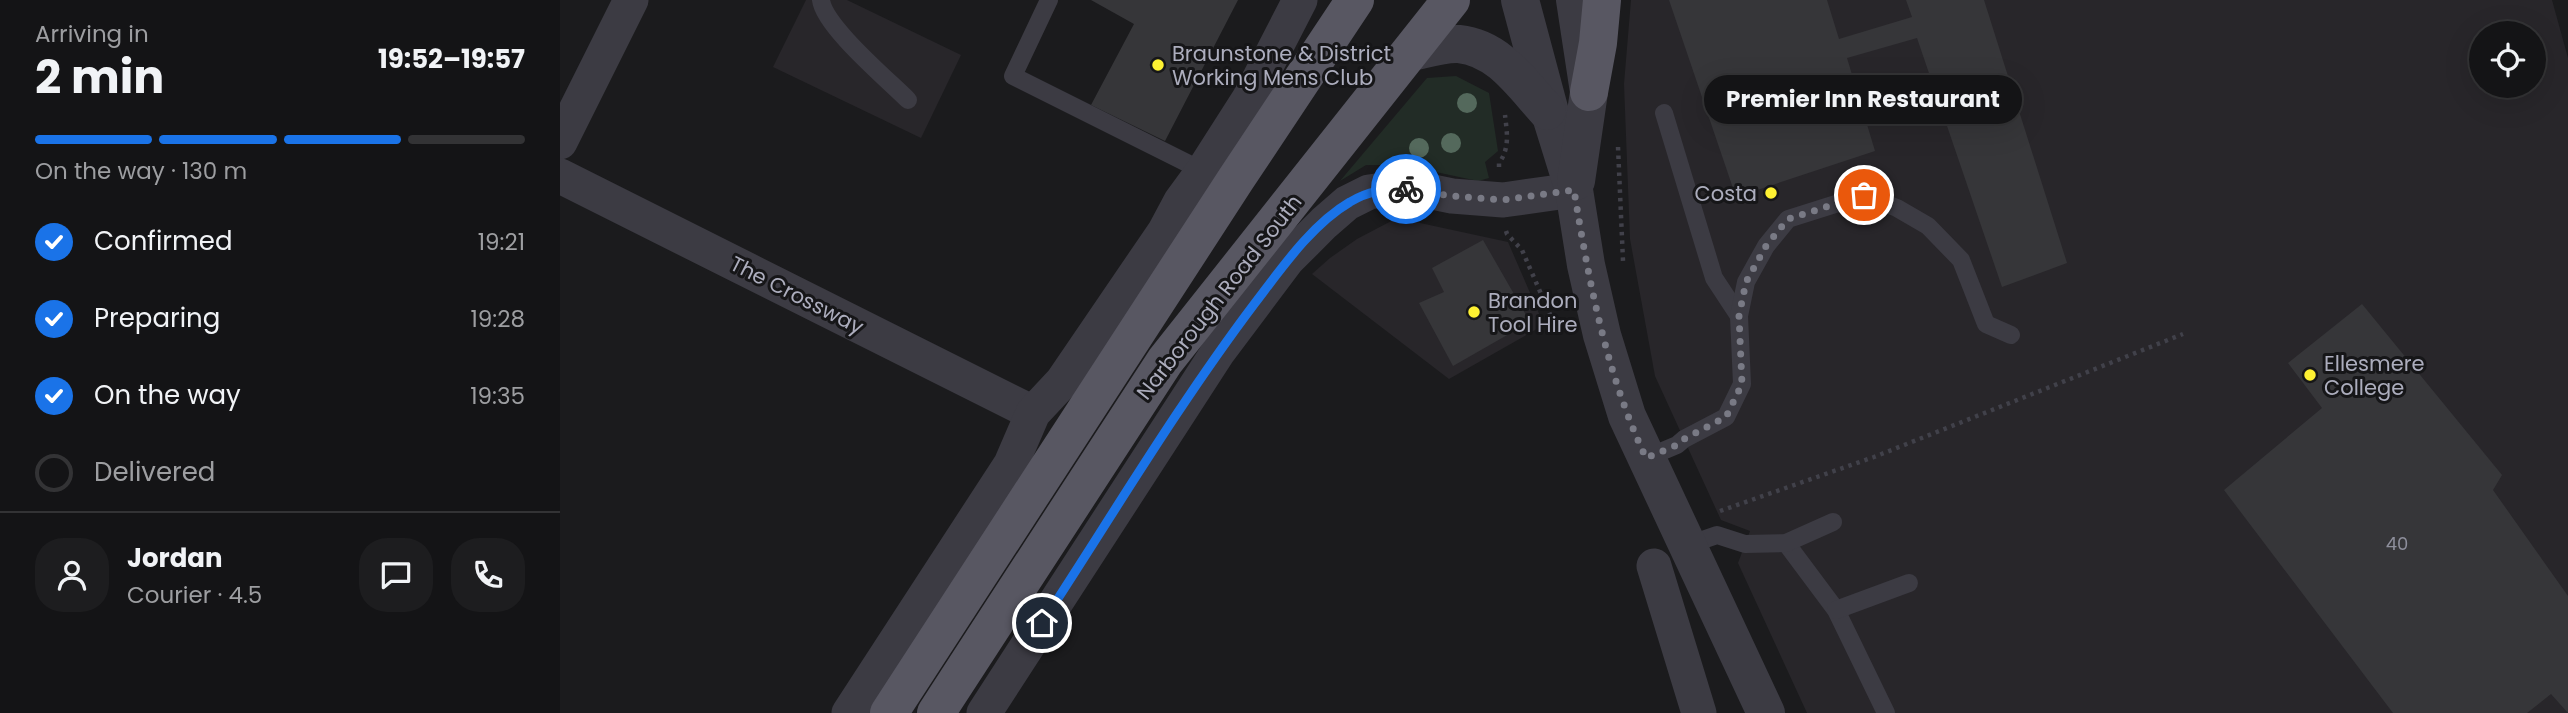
<!DOCTYPE html>
<meta charset="utf-8">
<style>
:root{--surface:#141416;--page:#1d1d1f;--text:#f1f3f6;--muted:#9d9ea1;--line:#333335;--accent:#1a73e8}
body{margin:0;font-family:Poppins,sans-serif;background:var(--page);color:var(--text);height:100vh;display:flex;flex-direction:column;font-size:26px;white-space:nowrap}
*{box-sizing:border-box;margin:0}
p{font-size:23px;color:var(--muted)}
.icon{flex:none;width:38px;height:38px;fill:none;stroke:currentColor;stroke-width:2;stroke-linecap:round;stroke-linejoin:round}
.map{position:relative;flex:1;overflow:hidden}
.drawer{display:flex;flex-direction:column;background:var(--surface);width:560px}
.drawer>*{flex:none}
.fabs{position:absolute;left:1909px;top:21px;display:grid;gap:14px}
.fabs a{display:grid;place-items:center;width:77px;height:77px;border-radius:50%;background:var(--surface);box-shadow:0 7px 28px #0002,0 0 0 2px var(--line);font-size:35px}
.pin{position:absolute;display:grid;place-items:center;width:60px;height:60px;color:#fff;margin:-30px;border:4px solid #fff;border-radius:50%;box-shadow:0 2px 7px #0007}
.courier{position:absolute;display:grid;place-items:center;width:70px;height:70px;margin:-35px;border:5px solid #1a73e8;border-radius:50%;background:#fff;color:#222;box-shadow:0 2px 9px #0007}
.bubble{position:absolute;height:49px;border-radius:24px;background:var(--surface);box-shadow:0 7px 28px #0002,0 0 0 2px var(--line);font-size:23px;font-weight:700;line-height:49px;text-align:center}
.overview em{font-style:normal;font-weight:700}
.overview div{display:flex;flex-direction:column-reverse}
.overview{display:flex;align-items:center;justify-content:space-between;height:119px;padding:0 35px}
h1{font-size:46px;font-weight:700;line-height:52px}
.bar{display:grid;grid-template-columns:repeat(4,1fr);gap:10px 7px;align-content:center;height:84px;padding:0 35px}
.bar i{height:9px;border-radius:5px;background:var(--line)}
.bar .active{background:var(--accent)}
.bar p{grid-column:span 4}
.line{display:flex;align-items:center;gap:18px;padding:0 35px;border-top:2px solid var(--line)}
.line div{flex:1}
.round{display:grid;place-items:center;flex:none;width:74px;height:74px;border-radius:28px;background:var(--page)}
ol{padding:0 35px;list-style:none}
li{display:flex;align-items:center;gap:21px;height:77px}
li p{margin-inline-start:auto}
li .icon{padding:7px;border-radius:50%;background:var(--accent);color:#fff;stroke-width:4}
li:last-child{color:var(--muted)}
li i{width:38px;height:38px;border:4px solid var(--line);border-radius:50%}
main{display:flex;flex:1;min-height:0}
.map>svg:first-child{display:block}
.built{fill:#28262a;fill-rule:evenodd}
.green{fill:#222c26}
.building{fill:#363639}
.lines{fill:none;stroke-linecap:round;stroke-linejoin:round}
.path{stroke:#41414a;stroke-width:4.5;stroke-dasharray:3.5 5;stroke-linecap:butt}
.service{stroke:#3c3b43;stroke-width:18}
.minor{stroke:#3c3b43;stroke-width:35}
.tertiary{stroke:#3c3b43;stroke-width:38}
.primary{stroke:#585762;stroke-width:38}
.tree{fill:#54695c}
.done{stroke:#797a85;stroke-width:7;stroke-dasharray:0 12.6}
.route{stroke:#1a73e8;stroke-width:9}
.poi-dot{fill:#fef132;stroke:#161618;stroke-width:2.5}
.labels{text-anchor:middle;dominant-baseline:central;stroke-width:6;stroke-linejoin:round;paint-order:stroke}
.number-label{font-size:18px;fill:#8e8f9c}
.poi-label{font-size:21px;fill:#acadbd;stroke:#161618;text-anchor:start}
.street-label{font-size:21px;fill:#acadbd;stroke:#161618}
</style>
<main>
<section class="drawer">
<div class="overview"><div><h1>2 min</h1><p>Arriving in</p></div><em>19:52–19:57</em></div>
<div class="bar"><i class="active"></i><i class="active"></i><i class="active"></i><i></i><p>On the way · 130 m</p></div>
<ol>
<li><svg class="icon" aria-label="check" viewBox="0 0 24 24"><path d="M5 12l5 5 9-10"/></svg>Confirmed<p>19:21</p></li>
<li><svg class="icon" aria-label="check" viewBox="0 0 24 24"><path d="M5 12l5 5 9-10"/></svg>Preparing<p>19:28</p></li>
<li><svg class="icon" aria-label="check" viewBox="0 0 24 24"><path d="M5 12l5 5 9-10"/></svg>On the way<p>19:35</p></li>
<li><i></i>Delivered</li>
</ol>
<div class="line" style="height:126px"><a class="round"><svg class="icon" aria-label="person" viewBox="0 0 24 24"><circle cx="12" cy="8" r="4"/><path d="M4 21q1-7 8-7t8 7"/></svg></a><div><b>Jordan</b><p>Courier · 4.5</p></div><a class="round"><svg class="icon" aria-label="chat" viewBox="0 0 24 24"><path d="M4 5h16v11H9l-5 4z"/></svg></a><a class="round"><svg class="icon" aria-label="phone" viewBox="0 0 24 24"><path d="M5 4h4l2 5-3 2q2 4 5 5l2-3 5 2v4C11 20 4 13 5 4z"/></svg></a></div>
</section>
<div class="map">
<svg width="2008" height="713" viewBox="0 0 2008 713">
<rect width="100%" height="100%" fill="#1b1b1d"/>
<g class="built">
<polygon points="246,0 287,0 401,55 361,138 213,67"/>
<path d="M1071 0H1992L2008 58V713H1247L1178 563 1190 531 1161 520 1095 376 1070 239 1064 84ZM1922 33H1974V86H1922Z"/>
<polygon points="837,218 948,242 984,325 889,379 752,274 770,258 797,239"/>
</g>
<polygon class="green" points="896,76 929,93 938,151 925,162 929,178 918,181 843,165 806,165 780,181 867,78"/>
<g class="building">
<polygon points="531,0 678,0 605,141 531,105 574,24"/>
<polygon points="1109,0 1267,0 1279,39 1352,17 1346,0 1424,0 1507,263 1442,287 1357,38 1287,58 1315,151 1176,197"/>
<polygon points="923,240 970,322 893,366 859,303 884,292 872,268"/>
<polygon points="1802,304 1942,475 1933,490 2008,596 2008,713 1991,694 1967,713 1833,713 1664,490 1762,408 1728,363"/>
</g>
<g class="lines">
<g class="path">
<polyline points="1058,147 1063,261"/>
<path d="M939 167V163C950 148 947 133 945 115"/>
<polyline points="946,231 947,234 962,250 995,326 1007,329"/>
<polyline points="1160,511 1314,457 1623,334"/>
</g>
<g class="service">
<path d="M261 0C264 26 327 79 348 100"/>
<polyline points="489,0 453,76 643,171"/>
<polyline points="1104,113 1154,278 1179,316"/>
<polyline points="1086,458 1117,445 1124,439 1166,417 1182,384 1179,316 1186,282 1206,246 1228,219 1304,195 1337,208 1368,226 1401,260 1426,324 1451,335"/>
<polyline points="1226,543 1276,610 1326,713"/>
<polyline points="1128,545 1157,535 1185,544 1226,543 1273,522"/>
<polyline points="1276,610 1349,583"/>
</g>
<g class="minor">
<polyline points="0,142 71,0"/>
<polyline points="0,176 473,413"/>
<polyline points="1094,566 1139,713"/>
<polyline points="289,713 451,464 473,413 502,382 605,231 621,201 643,171 689,99 740,0"/>
<polyline points="424,713 658,352 727,260 764,223 787,203 809,192 830,189 853,188 892,196 943,200 1014,190"/>
</g>
<g class="tertiary">
<polyline points="960,0 991,116 1014,190 1026,265 1042,335 1067,416 1206,713"/>
<polyline points="1015,0 1029,92 1016,181"/>
<path d="M851 52C866 49 884 43 899 44 939 48 962 84 987 111"/>
</g>
<g class="primary">
<polyline points="1029,92 1038,43 1042,0"/>
<polyline points="329,713 676,179 795,0"/>
<polyline points="376,713 605,361 891,0"/>
</g>
</g>
<g class="tree">
<circle cx="907" cy="103" r="10"/>
<circle cx="891" cy="143" r="10"/>
<circle cx="859" cy="148" r="10"/>
</g>
<g class="lines">
<path class="done" d="M846 189 892 196 943 200 1014 190C1029 282 1046 373 1086 458L1117 445 1124 439 1166 417 1182 384 1179 316 1186 282 1206 246 1228 219 1304 195"/>
<path class="route" d="M482 623C552 516 618 405 695 303 721 269 752 224 790 202 808 191 825 189 846 189"/>
</g>
<g class="poi-dot">
<circle cx="598" cy="65" r="7"/>
<circle cx="1211" cy="193" r="7"/>
<circle cx="914" cy="312" r="7"/>
<circle cx="1750" cy="375" r="7"/>
</g>
<g class="labels">
<g class="number-label">
<text x="1837" y="543">40</text>
</g>
<g class="poi-label">
<text x="612" y="53">Braunstone &amp; District<tspan x="612" dy="24">Working Mens Club</tspan></text>
<text x="1197" y="193" text-anchor="end">Costa</text>
<text x="928" y="300">Brandon<tspan x="928" dy="24">Tool Hire</tspan></text>
<text x="1764" y="363">Ellesmere<tspan x="1764" dy="24">College</tspan></text>
</g>
<g class="street-label">
<text transform="translate(237 295) rotate(27)">The Crossway</text>
<text transform="translate(659 297) rotate(-52)">Narborough Road South</text>
</g>
</g>
</svg>
<div class="fabs">
<a><svg class="icon" aria-label="locate" viewBox="0 0 24 24"><circle cx="12" cy="12" r="6"/><path d="M12 2v4M12 18v4M2 12h4M18 12h4"/></svg></a>
</div>
<div class="pin" style="left:1304px;top:195px;background:#ea580c"><svg class="icon" aria-label="bag" viewBox="0 0 24 24"><path d="M5 8h14l-1 12H6zM9 8a3 3 0 0 1 6 0"/></svg></div>
<div class="pin" style="left:482px;top:623px;background:#1f2937"><svg class="icon" aria-label="home" viewBox="0 0 24 24"><path d="M3 11l9-7 9 7M6 9v11h12V9"/></svg></div>
<div class="courier" style="left:846px;top:189px"><svg class="icon" aria-label="bike" viewBox="0 0 24 24"><circle cx="6" cy="16" r="4"/><circle cx="18" cy="16" r="4"/><path d="M6 16l4-8h5l3 8M10 8l3 8H6M13 5h3"/></svg></div>
<div class="bubble" style="left:1144px;top:75px;width:318px">Premier Inn Restaurant</div>
</div>
</main>
